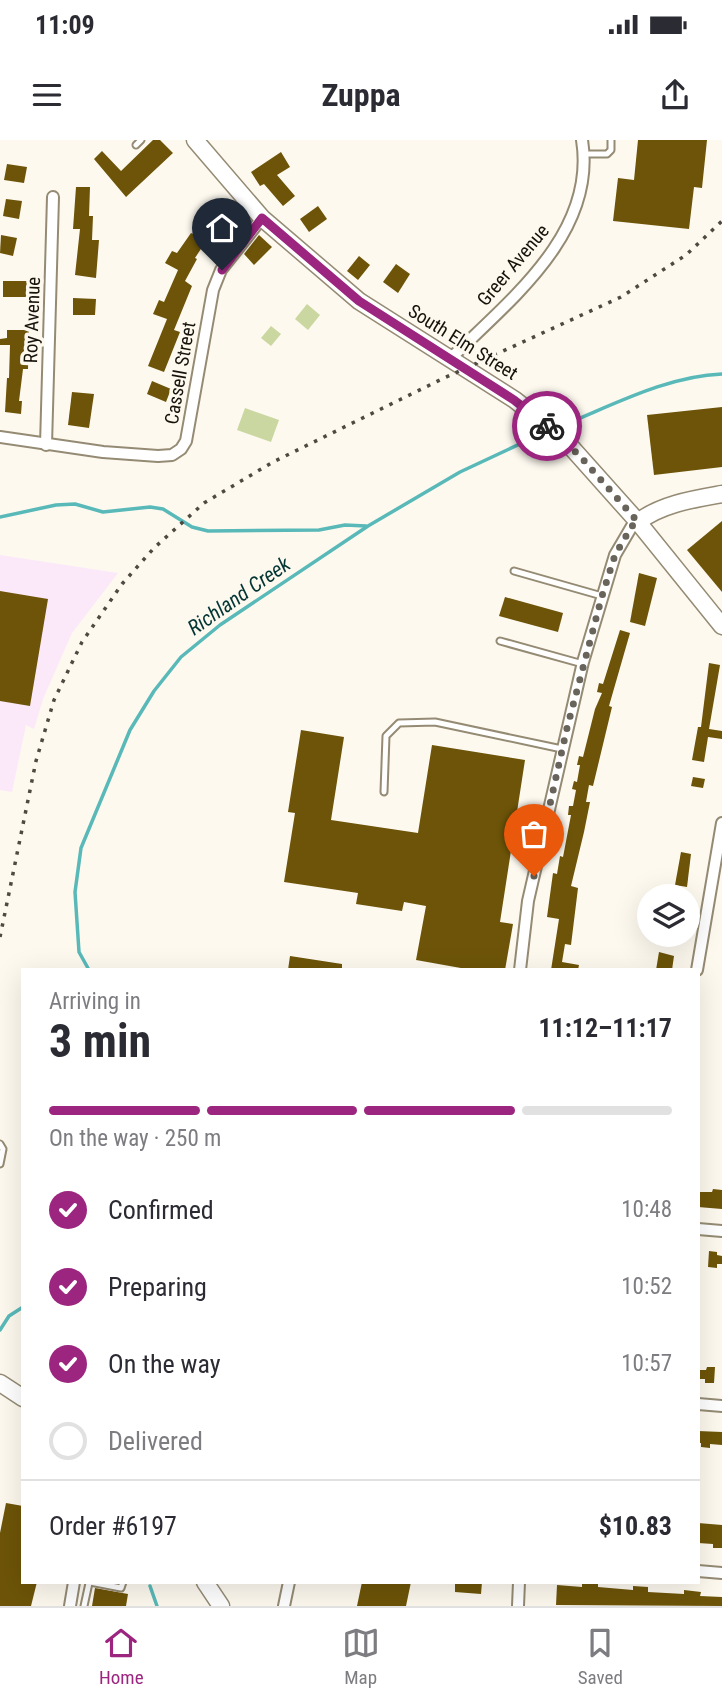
<!DOCTYPE html>
<meta charset="utf-8">
<style>
:root{--surface:#fff;--page:#f7f7f7;--text:#2b2b33;--muted:#7c7c81;--line:#e1e1e2;--accent:#9b257f}
body{margin:0;font-family:"Roboto Condensed",sans-serif;background:var(--page);color:var(--text);height:100vh;display:flex;flex-direction:column;font-size:26px;white-space:nowrap}
*{box-sizing:border-box;margin:0}
p{font-size:23px;color:var(--muted)}
.icon{flex:none;width:38px;height:38px;fill:none;stroke:currentColor;stroke-width:2;stroke-linecap:round;stroke-linejoin:round}
.map{position:relative;flex:1;overflow:hidden}
.sheet{position:absolute;left:21px;top:828px;width:679px;height:616px;display:flex;flex-direction:column;background:var(--surface);border-radius:0px;box-shadow:0 7px 28px #0002}
.sheet>*{flex:none}
.tools{position:absolute;left:637px;top:744px;display:grid;gap:14px}
.tools a{display:grid;place-items:center;width:63px;height:63px;border-radius:50%;background:var(--surface);box-shadow:0 7px 28px #0002;font-size:35px}
.pin{position:absolute;display:grid;place-items:center;width:60px;height:60px;color:#fff;margin:-72px -30px;border-radius:50% 50% 50% 0;rotate:-45deg;box-shadow:0 0 7px #0007}
.pin .icon{rotate:45deg}
.courier{position:absolute;display:grid;place-items:center;width:70px;height:70px;margin:-35px;border:5px solid #9b257f;border-radius:50%;background:#fff;color:#222;box-shadow:0 2px 9px #0007}
.summary em{font-style:normal;font-weight:700}
.summary div{display:flex;flex-direction:column-reverse}
.summary{display:flex;align-items:center;justify-content:space-between;height:119px;padding:0 28px}
h1{font-size:46px;font-weight:700;line-height:52px}
.bar{display:grid;grid-template-columns:repeat(4,1fr);gap:10px 7px;align-content:center;height:84px;padding:0 28px}
.bar i{height:9px;border-radius:5px;background:var(--line)}
.bar .active{background:var(--accent)}
.bar p{grid-column:span 4}
.line{display:flex;align-items:center;gap:18px;padding:0 28px;border-top:2px solid var(--line)}
.line div{flex:1}
ol{padding:0 28px;list-style:none}
li{display:flex;align-items:center;gap:21px;height:77px}
li p{margin-inline-start:auto}
li .icon{padding:7px;border-radius:50%;background:var(--accent);color:#fff;stroke-width:4}
li:last-child{color:var(--muted)}
li i{width:38px;height:38px;border:4px solid var(--line);border-radius:50%}
.status{display:flex;justify-content:space-between;align-items:center;height:49px;padding:0 35px;background:var(--surface);direction:ltr}
.status svg{height:19px;fill:currentColor}
header{display:flex;justify-content:space-between;align-items:center;height:91px;padding:0 28px;background:var(--surface);font-size:32px;font-weight:700}
.tabs{display:flex;justify-content:space-around;align-items:center;height:98px;border-top:2px solid var(--line);background:var(--surface);font-size:19px;color:var(--muted)}
.tabs a{display:grid;justify-items:center;gap:4px}
.tabs .active{color:var(--accent)}
.map>svg:first-child{display:block}
.industrial{fill:#fbe9fa}
.green{fill:#cad7a0}
.lines{fill:none;stroke-linecap:round;stroke-linejoin:round}
.stream{stroke:#59b9b9;stroke-width:3.5}
.building{fill:#6d5408}
.lane-casing{stroke:#958b74;stroke-width:9}
.street-casing{stroke:#958b74;stroke-width:14}
.secondary-casing{stroke:#958b74;stroke-width:19}
.lane{stroke:#fff;stroke-width:5}
.street{stroke:#fff;stroke-width:10}
.secondary{stroke:#fff;stroke-width:16}
.rail{stroke:#4e4a41;stroke-width:3.5;stroke-dasharray:3.5 7;stroke-linecap:butt}
.done{stroke:#68645b;stroke-width:7;stroke-dasharray:0 12.6}
.route{stroke:#9b257f;stroke-width:9}
.labels{text-anchor:middle;dominant-baseline:central;stroke-width:7;stroke-linejoin:round;paint-order:stroke}
.street-label{font-size:19px;fill:#17130b;stroke:#fdf9ef}
.water-label{font-size:21px;font-style:italic;fill:#043535;stroke:#fdf9ef}
</style>
<div class="status"><b>11:09</b><svg viewBox="0 0 49 12"><path d="M0 12V9h3v3zM5 12V6h3v6zM10 12V3h3v9zM15 12V0h3v12zM26 1h20v11H26zM47 4h2v5h-2z"/></svg></div>
<header><svg class="icon" aria-label="menu" viewBox="0 0 24 24"><path d="M4 6h16M4 12h16M4 18h16"/></svg>Zuppa<svg class="icon" aria-label="share" viewBox="0 0 24 24"><path d="M12 15V3M7 8l5-5 5 5M5 13v7h14v-7"/></svg></header>
<div class="map">
<svg width="722" height="1466" viewBox="0 0 722 1466">
<rect width="100%" height="100%" fill="#fdf9ef"/>
<polygon class="industrial" points="0,415 118,433 72,493 43,559 34,589 26,585 12,652 0,650"/>
<g class="green">
<polygon points="307,164 320,175 308,190 295,179"/>
<polygon points="271,186 281,194 271,206 261,198"/>
<polygon points="245,268 279,280 271,302 237,290"/>
</g>
<g class="lines">
<g class="stream">
<path d="M566 284C615 264 668 236 722 234"/>
<polyline points="0,377 56,365 75,364 103,372 150,367 163,369 192,387 208,391 319,390 345,385 366,386"/>
<polyline points="89,830 79,812 75,752 81,708 130,590 154,551 181,517 220,485 368,386 460,332 539,295"/>
<polyline points="0,1190 9,1176 23,1167"/>
<polyline points="150,1446 157,1466"/>
</g>
</g>
<g class="building">
<polygon points="153,0 160,0 173,13 126,57 94,19 102,11 121,31"/>
<polygon points="638,0 707,0 702,48 694,47 689,89 613,81 618,38 634,40"/>
<polygon points="281,12 290,27 277,35 295,56 283,66 264,44 260,46 251,32"/>
<polygon points="7,24 27,27 24,43 4,40"/>
<polygon points="76,47 90,47 89,76 93,76 92,100 99,100 96,138 75,135 80,89 73,89"/>
<polygon points="6,59 22,61 19,79 3,76"/>
<polygon points="215,65 226,79 215,88 204,74"/>
<polygon points="318,66 327,79 309,92 300,79"/>
<polygon points="198,92 208,98 195,118 197,119 185,141 192,146 174,190 180,192 164,232 148,226 167,179 153,174 159,160 164,162 178,130 165,123 172,111 177,113 191,93 195,95"/>
<polygon points="1,95 17,98 13,116 0,113"/>
<polygon points="259,95 272,107 254,125 244,114"/>
<polygon points="359,116 370,125 358,140 347,131"/>
<polygon points="396,124 410,134 398,153 383,142"/>
<rect x="3" y="141" width="24" height="16"/>
<polygon points="73,158 96,159 95,175 73,175"/>
<polygon points="7,190 29,190 28,229 23,229 19,261 22,261 21,274 5,272 7,238 9,238 10,205 0,205 0,199 7,198"/>
<polygon points="152,241 171,249 166,262 147,254"/>
<polygon points="72,252 94,254 89,288 68,285"/>
<polygon points="722,267 722,327 654,335 647,275"/>
<polygon points="722,381 722,452 687,410"/>
<polygon points="639,433 657,438 645,486 630,482"/>
<polygon points="0,451 48,459 30,566 0,561"/>
<polygon points="505,457 563,473 558,492 499,476"/>
<polygon points="620,490 630,493 609,566 612,567 593,646 589,645 586,662 590,662 584,692 571,746 578,748 571,805 565,804 562,822 579,825 578,830 551,830 559,779 547,777 553,733 557,734 560,716 563,717 571,675 568,675 569,666 573,666 576,650 572,649 574,641 577,642 580,625 577,625 579,616 583,617 595,569 602,553 597,552 599,543 603,544"/>
<polygon points="709,523 720,525 709,589 722,591 722,599 708,597 704,622 692,620 698,587 701,587"/>
<polygon points="301,590 344,597 331,680 418,693 432,605 525,620 500,782 513,784 505,830 472,830 416,820 426,766 404,762 402,771 356,764 358,753 284,742 295,673 288,672"/>
<polygon points="693,637 705,639 703,648 691,646"/>
<polygon points="681,712 691,714 687,747 675,745"/>
<polygon points="659,812 674,816 672,830 656,830"/>
<polygon points="290,816 342,824 342,830 288,830"/>
<polygon points="713,1049 722,1050 722,1069 698,1067 698,1052 712,1052"/>
<polygon points="709,1111 717,1112 717,1115 722,1116 722,1124 717,1124 717,1128 708,1127"/>
<polygon points="707,1227 715,1227 714,1243 705,1243 705,1239 698,1239 699,1230 706,1230"/>
<polygon points="698,1291 722,1292 722,1305 710,1304 710,1308 701,1307 701,1303 698,1303"/>
<polygon points="6,1363 23,1366 23,1442 37,1442 31,1466 0,1466 0,1393"/>
<polygon points="698,1383 722,1385 722,1408 713,1408 713,1404 698,1403"/>
<polygon points="362,1442 411,1442 406,1466 357,1466"/>
<polygon points="455,1442 482,1442 481,1454 455,1452"/>
<polygon points="582,1443 598,1444 598,1447 633,1450 633,1446 648,1447 648,1452 684,1454 684,1450 701,1452 700,1456 722,1457 722,1466 556,1465 557,1445 582,1447"/>
<polygon points="95,1448 128,1454 126,1466 92,1466"/>
</g>
<g class="lines">
<defs>
<g id="lane">
<polyline points="136,5 141,0"/>
<polyline points="584,14 607,14 611,10 611,0"/>
<polyline points="514,431 602,456"/>
<polyline points="500,501 583,524"/>
<polyline points="384,652 386,596 399,583 435,582 562,609"/>
<polyline points="0,1004 3,1009 0,1024"/>
<polyline points="90,1442 121,1448 123,1442"/>
<polyline points="84,1466 89,1443"/>
</g>
<g id="street">
<path d="M451 218C510 160 597 93 582 0"/>
<polyline points="0,297 103,312 158,316 172,315 181,309 186,301 213,150 221,130 262,78"/>
<polyline points="46,305 53,57"/>
<polyline points="520,830 528,761 583,522 615,415 632,386 638,382"/>
<polyline points="697,830 722,683"/>
<polyline points="698,1089 722,1091"/>
<polyline points="698,1264 722,1266"/>
<polyline points="698,1431 722,1433"/>
<polyline points="70,1466 74,1442"/>
<polyline points="284,1466 289,1442"/>
<polyline points="518,1466 519,1442"/>
</g>
<g id="secondary">
<polyline points="195,0 262,78 359,161 515,260 563,298 638,382 722,486"/>
<path d="M638 382C661 364 694 359 722 354"/>
<polyline points="0,1243 23,1258"/>
<polyline points="205,1442 221,1466"/>
</g>
</defs>
<use href="#lane" class="lane-casing"/>
<use href="#street" class="street-casing"/>
<use href="#secondary" class="secondary-casing"/>
<use href="#lane" class="lane"/>
<use href="#street" class="street"/>
<use href="#secondary" class="secondary"/>
<polyline class="rail" points="0,797 36,621 54,560 82,502 122,444 154,408 204,363 273,322 442,239 621,157 686,115 722,81"/>
</g>
<g class="lines">
<polyline class="done" points="534,736 567,588 602,456 615,415 632,386 638,382 580,316 547,286"/>
<polyline class="route" points="222,130 262,78 359,161 514,260 547,286"/>
</g>
<g class="labels">
<g class="street-label">
<text transform="translate(513 125) rotate(-50)">Greer Avenue</text>
<text transform="translate(32 180) rotate(-88)">Roy Avenue</text>
<text transform="translate(463 202) rotate(32)">South Elm Street</text>
<text transform="translate(180 233) rotate(-80)">Cassell Street</text>
</g>
<g class="water-label">
<text transform="translate(239 456) rotate(-35)">Richland Creek</text>
</g>
</g>
</svg>
<div class="tools">
<a><svg class="icon" aria-label="layers" viewBox="0 0 24 24"><path d="M12 4l9 5-9 5-9-5zM3 14l9 5 9-5"/></svg></a>
</div>
<div class="pin" style="left:534px;top:736px;background:#ea580c"><svg class="icon" aria-label="bag" viewBox="0 0 24 24"><path d="M5 8h14l-1 12H6zM9 8a3 3 0 0 1 6 0"/></svg></div>
<div class="pin" style="left:222px;top:130px;background:#1f2937"><svg class="icon" aria-label="home" viewBox="0 0 24 24"><path d="M3 11l9-7 9 7M6 9v11h12V9"/></svg></div>
<div class="courier" style="left:547px;top:286px"><svg class="icon" aria-label="bike" viewBox="0 0 24 24"><circle cx="6" cy="16" r="4"/><circle cx="18" cy="16" r="4"/><path d="M6 16l4-8h5l3 8M10 8l3 8H6M13 5h3"/></svg></div>
<section class="sheet">
<div class="summary"><div><h1>3 min</h1><p>Arriving in</p></div><em>11:12–11:17</em></div>
<div class="bar"><i class="active"></i><i class="active"></i><i class="active"></i><i></i><p>On the way · 250 m</p></div>
<ol>
<li><svg class="icon" aria-label="check" viewBox="0 0 24 24"><path d="M5 12l5 5 9-10"/></svg>Confirmed<p>10:48</p></li>
<li><svg class="icon" aria-label="check" viewBox="0 0 24 24"><path d="M5 12l5 5 9-10"/></svg>Preparing<p>10:52</p></li>
<li><svg class="icon" aria-label="check" viewBox="0 0 24 24"><path d="M5 12l5 5 9-10"/></svg>On the way<p>10:57</p></li>
<li><i></i>Delivered</li>
</ol>
<div class="line" style="height:91px"><div>Order #6197</div><b>$10.83</b></div>
</section>
</div>
<nav class="tabs">
<a class="active"><svg class="icon" aria-label="home" viewBox="0 0 24 24"><path d="M3 11l9-7 9 7M6 9v11h12V9"/></svg>Home</a>
<a><svg class="icon" aria-label="map" viewBox="0 0 24 24"><path d="M3 6l6-2 6 2 6-2v14l-6 2-6-2-6 2zM9 4v14M15 6v14"/></svg>Map</a>
<a><svg class="icon" aria-label="saved" viewBox="0 0 24 24"><path d="M7 4h10v16l-5-4-5 4z"/></svg>Saved</a>
</nav>
